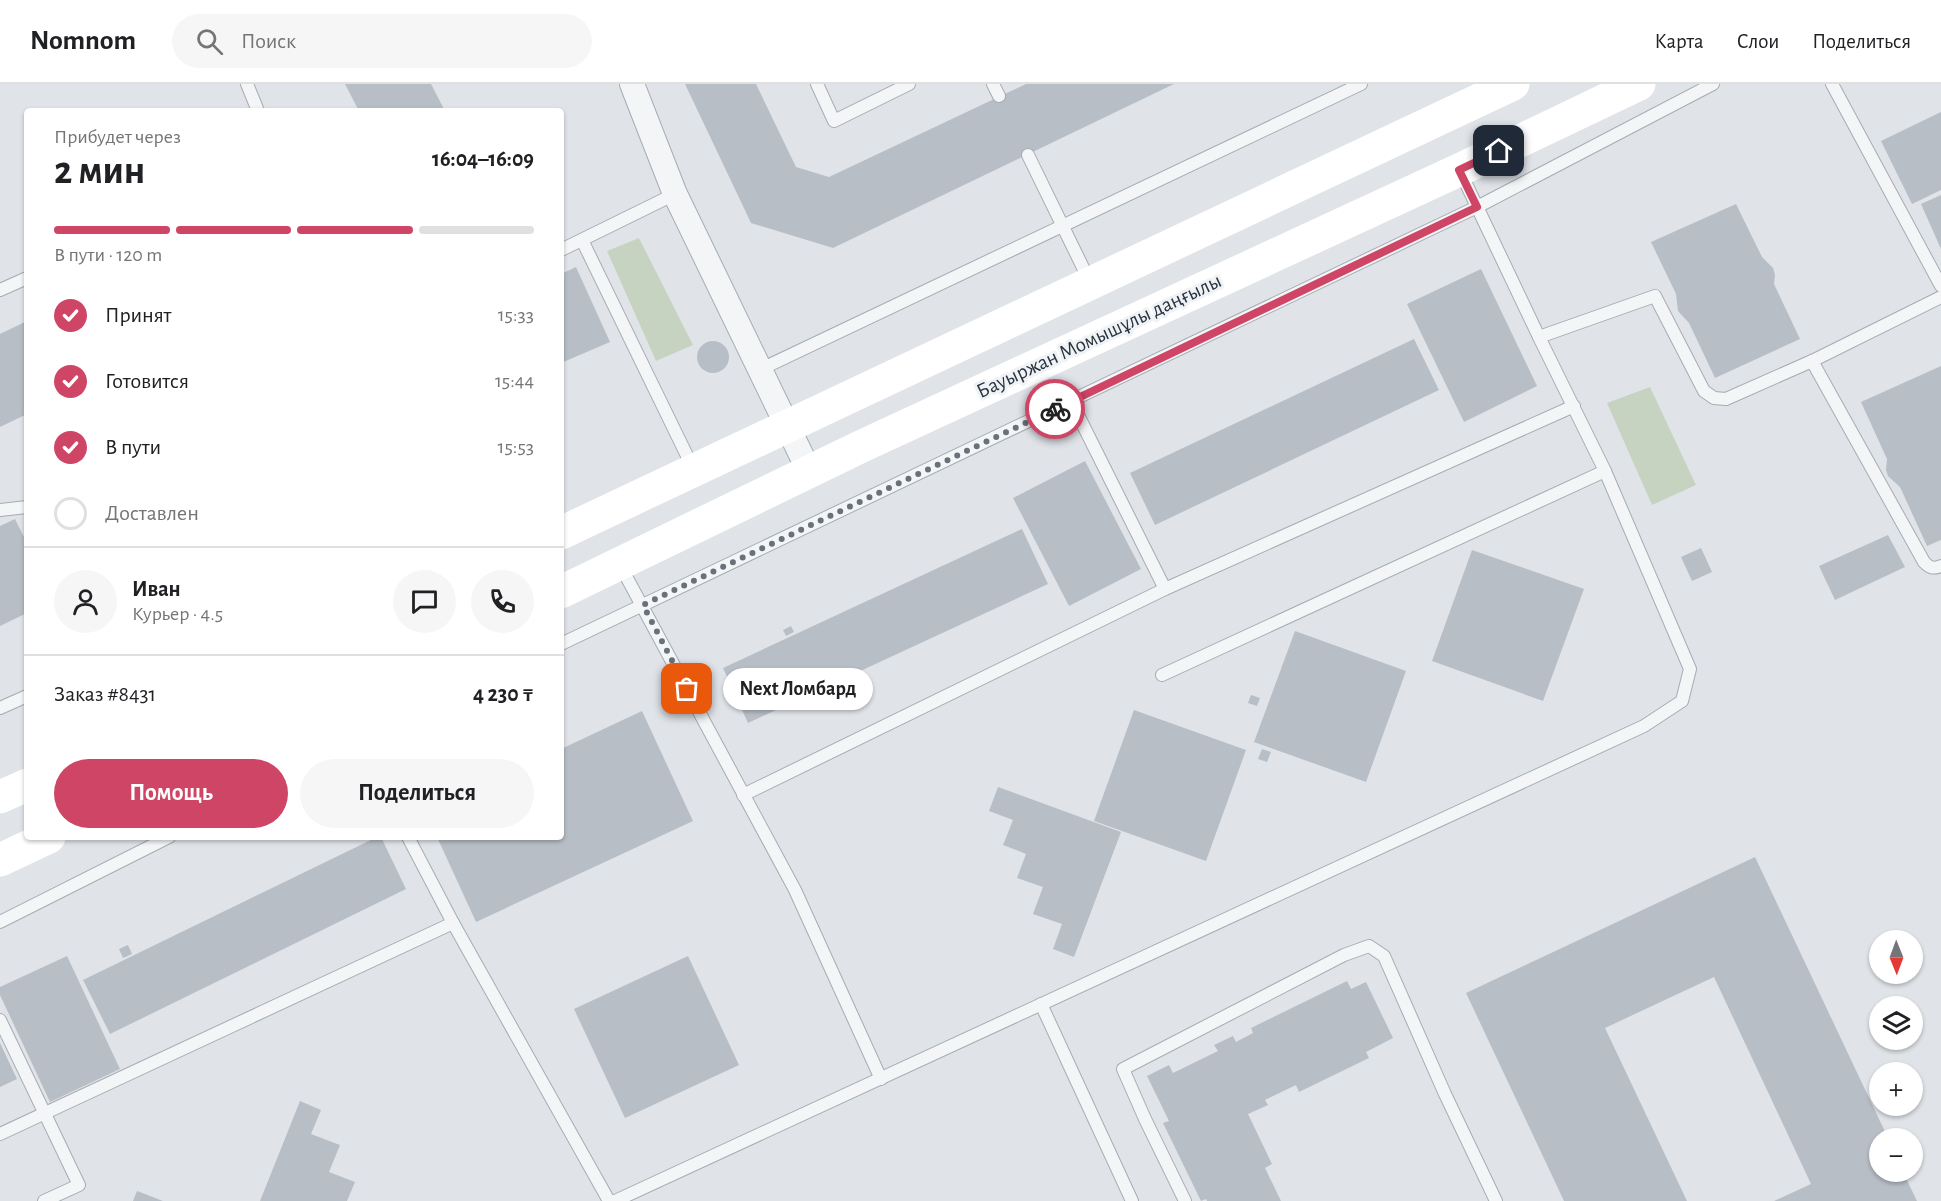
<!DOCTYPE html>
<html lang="ru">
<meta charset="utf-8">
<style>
:root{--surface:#fff;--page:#f6f6f6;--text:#202124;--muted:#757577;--line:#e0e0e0;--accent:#ce4566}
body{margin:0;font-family:"Alegreya Sans",sans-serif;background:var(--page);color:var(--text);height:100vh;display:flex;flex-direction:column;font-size:22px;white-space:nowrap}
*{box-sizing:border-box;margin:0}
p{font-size:20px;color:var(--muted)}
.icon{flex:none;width:33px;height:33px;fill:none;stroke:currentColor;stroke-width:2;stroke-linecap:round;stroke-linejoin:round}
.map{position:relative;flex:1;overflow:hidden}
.sheet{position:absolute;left:24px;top:24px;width:540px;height:732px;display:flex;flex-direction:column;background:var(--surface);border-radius:6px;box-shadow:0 2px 4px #0004}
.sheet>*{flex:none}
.needle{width:39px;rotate:179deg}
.controls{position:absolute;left:1869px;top:846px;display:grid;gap:12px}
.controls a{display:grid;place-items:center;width:54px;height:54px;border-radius:50%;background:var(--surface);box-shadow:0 2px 4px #0004;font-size:30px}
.pin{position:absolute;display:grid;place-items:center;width:51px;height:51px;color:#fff;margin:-26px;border-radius:12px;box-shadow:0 3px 9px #0006}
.courier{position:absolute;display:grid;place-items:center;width:60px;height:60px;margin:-30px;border:4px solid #ce4566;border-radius:50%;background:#fff;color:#222;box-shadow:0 2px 8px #0007}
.bubble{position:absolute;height:42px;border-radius:21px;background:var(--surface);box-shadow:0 2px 4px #0004;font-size:20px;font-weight:600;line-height:42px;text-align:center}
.overview em{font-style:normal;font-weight:600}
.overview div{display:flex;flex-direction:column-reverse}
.overview{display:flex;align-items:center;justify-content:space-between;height:102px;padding:0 30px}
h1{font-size:39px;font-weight:600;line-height:45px}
.bar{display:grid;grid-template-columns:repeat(4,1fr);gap:9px 6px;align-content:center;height:72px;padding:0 30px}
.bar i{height:8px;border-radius:4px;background:var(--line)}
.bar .current{background:var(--accent)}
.bar p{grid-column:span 4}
.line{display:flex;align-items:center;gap:15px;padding:0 30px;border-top:2px solid var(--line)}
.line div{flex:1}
.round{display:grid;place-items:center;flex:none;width:63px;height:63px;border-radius:32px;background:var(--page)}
ol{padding:0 30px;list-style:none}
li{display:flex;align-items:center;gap:18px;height:66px}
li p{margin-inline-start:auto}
li .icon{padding:6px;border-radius:50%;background:var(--accent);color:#fff;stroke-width:4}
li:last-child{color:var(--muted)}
li i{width:33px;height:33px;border:3px solid var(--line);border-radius:50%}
.cta{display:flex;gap:12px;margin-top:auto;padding:12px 30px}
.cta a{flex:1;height:69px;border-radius:36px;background:var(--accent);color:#fff;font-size:24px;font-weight:600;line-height:69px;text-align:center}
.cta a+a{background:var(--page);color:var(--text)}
header{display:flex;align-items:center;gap:36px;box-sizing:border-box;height:84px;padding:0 30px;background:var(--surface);border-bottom:2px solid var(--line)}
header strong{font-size:28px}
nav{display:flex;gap:33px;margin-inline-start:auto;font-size:21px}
.search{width:420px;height:54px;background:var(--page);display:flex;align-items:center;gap:15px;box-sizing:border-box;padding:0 21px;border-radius:33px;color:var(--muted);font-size:22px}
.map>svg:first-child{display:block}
.green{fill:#c7d3c1}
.building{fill:#b7bec6}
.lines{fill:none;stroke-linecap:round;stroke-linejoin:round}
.service-casing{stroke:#a5acb3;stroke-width:14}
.minor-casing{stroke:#a5acb3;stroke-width:26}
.service{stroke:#f3f5f7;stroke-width:12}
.minor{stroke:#f3f5f7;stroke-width:24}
.secondary{stroke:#fff;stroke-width:33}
.done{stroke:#69727b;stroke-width:6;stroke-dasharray:0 10.8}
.route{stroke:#ce4566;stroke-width:8}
.labels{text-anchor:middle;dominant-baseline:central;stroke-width:6;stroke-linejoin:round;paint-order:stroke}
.street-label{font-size:21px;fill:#293440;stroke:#f0f3f6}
</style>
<header>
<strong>Nomnom</strong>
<div class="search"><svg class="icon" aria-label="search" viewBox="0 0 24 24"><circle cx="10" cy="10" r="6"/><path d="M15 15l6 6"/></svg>Поиск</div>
<nav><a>Карта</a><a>Слои</a><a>Поделиться</a></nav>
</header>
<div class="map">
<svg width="1941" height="1117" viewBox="0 0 1941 1117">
<rect width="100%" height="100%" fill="#e0e4e9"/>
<g class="green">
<polygon points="639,154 693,261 656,277 607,167"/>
<polygon points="1650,303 1696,401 1652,421 1607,319"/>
</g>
<g class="building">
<polygon points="345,0 431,0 445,27 359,27"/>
<polygon points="685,0 756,0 796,83 829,93 1026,0 1174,0 833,164 751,139"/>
<polygon points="1941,28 1941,106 1912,120 1881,57"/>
<polygon points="1941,111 1941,165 1921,120"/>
<polygon points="1736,120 1762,173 1773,184 1775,191 1774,200 1800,255 1715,294 1689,239 1678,227 1676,210 1651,158"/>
<polygon points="576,183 610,258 561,279 561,190"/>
<polygon points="1481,185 1537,302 1464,338 1407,220"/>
<polygon points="27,237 27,330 0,343 0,250"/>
<polygon points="1414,255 1439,306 1155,441 1130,389"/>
<circle cx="713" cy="273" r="16"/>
<polygon points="1941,282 1941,456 1927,462 1900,403 1888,392 1886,386 1887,375 1861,318"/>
<polygon points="1085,377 1141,485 1069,522 1013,414"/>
<polygon points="15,435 27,459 27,529 0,542 0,442"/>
<polygon points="1022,445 1048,500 748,639 723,584"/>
<polygon points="1888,451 1905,483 1835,516 1819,482"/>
<polygon points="1701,464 1712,488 1692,497 1681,473"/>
<polygon points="1472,466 1584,505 1543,617 1432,577"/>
<polygon points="791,542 794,548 786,552 783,546"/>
<polygon points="1295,547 1406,587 1366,698 1254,658"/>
<polygon points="1251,611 1260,614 1257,622 1248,619"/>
<polygon points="1134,626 1246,666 1206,777 1094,737"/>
<polygon points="642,627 693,737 476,838 437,753 561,753 561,665"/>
<polygon points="1262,665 1271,668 1267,678 1258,675"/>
<polygon points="998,703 1121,748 1074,873 1053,865 1062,840 1033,830 1043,803 1017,794 1026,770 1003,761 1013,736 989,727"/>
<polygon points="377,753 381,753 406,805 110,950 83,896"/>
<polygon points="1755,773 1888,1054 1880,1054 1880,1088 1903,1088 1917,1117 1774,1117 1811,1100 1714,893 1605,944 1687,1117 1564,1117 1466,909"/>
<polygon points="128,861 132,870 123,874 119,865"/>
<polygon points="67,872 120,985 50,1018 0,911 0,903"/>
<polygon points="688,872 739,981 625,1034 574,925"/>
<polygon points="1347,897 1351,905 1366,898 1393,954 1366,968 1369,974 1299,1008 1296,1001 1265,1016 1268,1021 1248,1030 1272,1080 1265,1084 1281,1117 1207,1117 1206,1115 1201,1117 1163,1039 1169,1037 1147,992 1169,981 1173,989 1218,967 1214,961 1233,952 1236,958 1253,949 1251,944"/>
<polygon points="0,959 17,995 0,1003"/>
<polygon points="300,1017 321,1026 311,1050 340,1061 329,1088 355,1098 347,1117 260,1117"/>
<polygon points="137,1107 163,1117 133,1117"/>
</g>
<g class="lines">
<defs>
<g id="service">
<polyline points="247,0 258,27"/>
<polyline points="817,0 834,37 909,0"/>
<polyline points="993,0 999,12"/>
<polyline points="1832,0 1941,202"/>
<polyline points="1028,71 1090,198"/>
<polyline points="1460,87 1539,253 1655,212 1704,307 1714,314 1726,315 1812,277 1941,213"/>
<polyline points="582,156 693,384"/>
<polyline points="561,166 675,110"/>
<polyline points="0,206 27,194"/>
<path d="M1812 277 1924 478C1930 484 1933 485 1941 482"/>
<polyline points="759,286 1361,0"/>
<polyline points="1071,317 1165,505"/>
<polyline points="0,426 27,423"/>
<polyline points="620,481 795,806 881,995"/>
<polyline points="561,560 1477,123 1713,0"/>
<polyline points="1162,591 1605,387"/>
<polyline points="0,624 27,612"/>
<polyline points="743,711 1165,505 1574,322"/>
<polyline points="408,753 453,839 609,1117"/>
<polyline points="0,838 169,753"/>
<polyline points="1041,920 1132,1117"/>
<polyline points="0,936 79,1101 44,1117"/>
<polyline points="0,1050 453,839"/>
<polyline points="615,1117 1644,642 1682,617 1690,585 1605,387 1539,253"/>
<polyline points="1185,1117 1145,1035 1123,985 1344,871 1369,862 1384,872 1445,1010 1496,1117"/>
</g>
<polyline id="minor" points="632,0 675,110 809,387"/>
</defs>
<use href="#service" class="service-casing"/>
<use href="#minor" class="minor-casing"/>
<use href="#service" class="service"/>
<use href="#minor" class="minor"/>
<g class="secondary">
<polyline points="561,449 1513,0"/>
<polyline points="561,508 860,363 1459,86 1639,0"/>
<polyline points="0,713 27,701"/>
<polyline points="0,776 49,753"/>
</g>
</g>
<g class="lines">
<polyline class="done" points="687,605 643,521 1055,325"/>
<polyline class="route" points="1055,325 1477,123 1459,86 1499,67"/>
</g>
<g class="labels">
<g class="street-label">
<text transform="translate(1099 252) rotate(-25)">Бауыржан Момышұлы даңғылы</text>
</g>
</g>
</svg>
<div class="controls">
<a><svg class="needle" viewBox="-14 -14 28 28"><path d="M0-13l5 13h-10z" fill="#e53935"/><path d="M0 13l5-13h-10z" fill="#757577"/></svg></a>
<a><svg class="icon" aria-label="layers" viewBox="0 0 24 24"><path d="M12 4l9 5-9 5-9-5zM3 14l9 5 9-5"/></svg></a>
<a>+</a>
<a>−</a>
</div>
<div class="pin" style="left:687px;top:605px;background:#ea580c"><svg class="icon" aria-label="bag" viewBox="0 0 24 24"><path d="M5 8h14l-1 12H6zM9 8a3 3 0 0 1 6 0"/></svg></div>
<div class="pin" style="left:1499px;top:67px;background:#1f2937"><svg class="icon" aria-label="home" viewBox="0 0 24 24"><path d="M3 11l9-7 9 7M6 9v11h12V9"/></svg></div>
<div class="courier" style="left:1055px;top:325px"><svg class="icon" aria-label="bike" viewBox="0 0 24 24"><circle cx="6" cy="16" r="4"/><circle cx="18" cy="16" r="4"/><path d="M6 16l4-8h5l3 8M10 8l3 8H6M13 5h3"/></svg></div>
<div class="bubble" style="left:723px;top:584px;width:150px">Next Ломбард</div>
<section class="sheet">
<div class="overview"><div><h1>2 мин</h1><p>Прибудет через</p></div><em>16:04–16:09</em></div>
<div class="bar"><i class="current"></i><i class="current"></i><i class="current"></i><i></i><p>В пути · 120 m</p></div>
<ol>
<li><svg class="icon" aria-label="check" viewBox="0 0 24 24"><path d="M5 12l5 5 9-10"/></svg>Принят<p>15:33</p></li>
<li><svg class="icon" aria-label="check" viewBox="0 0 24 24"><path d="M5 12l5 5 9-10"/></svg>Готовится<p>15:44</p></li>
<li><svg class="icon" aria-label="check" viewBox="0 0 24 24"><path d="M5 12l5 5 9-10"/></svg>В пути<p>15:53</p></li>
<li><i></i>Доставлен</li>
</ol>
<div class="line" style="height:108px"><a class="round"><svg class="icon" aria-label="person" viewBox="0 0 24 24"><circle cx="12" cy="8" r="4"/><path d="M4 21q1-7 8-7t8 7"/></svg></a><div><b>Иван</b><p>Курьер · 4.5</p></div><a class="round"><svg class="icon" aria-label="chat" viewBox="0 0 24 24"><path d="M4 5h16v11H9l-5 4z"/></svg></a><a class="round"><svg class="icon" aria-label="phone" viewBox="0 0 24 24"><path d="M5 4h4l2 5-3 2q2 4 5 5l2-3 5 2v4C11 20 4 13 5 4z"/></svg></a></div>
<div class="line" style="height:78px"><div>Заказ #8431</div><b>4 230 ₸</b></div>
<div class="cta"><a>Помощь</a><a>Поделиться</a></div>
</section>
</div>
